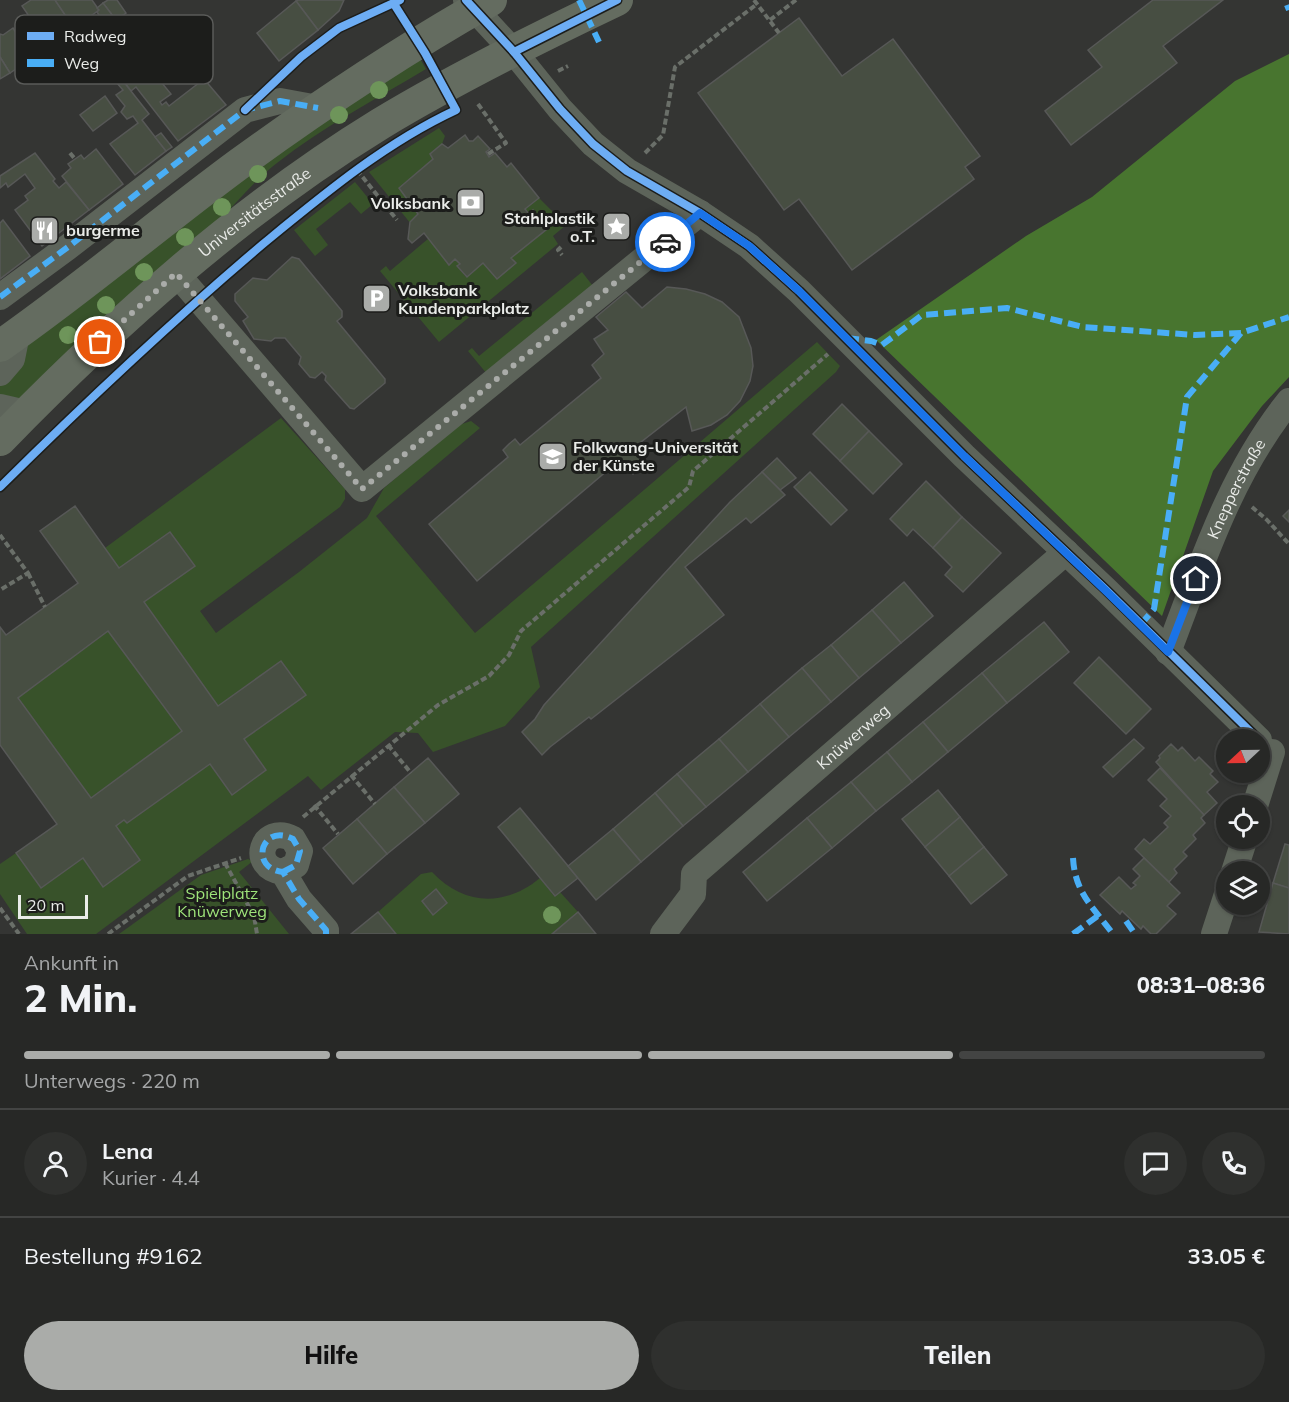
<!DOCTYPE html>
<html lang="de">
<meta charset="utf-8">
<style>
:root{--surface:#272826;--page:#2f302e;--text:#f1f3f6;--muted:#a4a6a7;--line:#434443;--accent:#aaaca9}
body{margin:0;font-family:Mulish,sans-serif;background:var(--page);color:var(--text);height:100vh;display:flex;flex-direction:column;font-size:22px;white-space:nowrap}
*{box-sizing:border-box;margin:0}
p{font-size:20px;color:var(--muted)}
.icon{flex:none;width:33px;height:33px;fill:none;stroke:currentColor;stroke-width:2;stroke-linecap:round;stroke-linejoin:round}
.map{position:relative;height:934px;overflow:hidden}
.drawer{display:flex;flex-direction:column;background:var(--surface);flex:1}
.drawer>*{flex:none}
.needle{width:39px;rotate:248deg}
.buttons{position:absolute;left:1216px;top:729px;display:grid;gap:12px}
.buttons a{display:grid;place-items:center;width:54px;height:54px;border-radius:50%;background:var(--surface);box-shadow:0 2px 4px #0004,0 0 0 2px var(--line);font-size:30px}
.scale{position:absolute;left:18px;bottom:15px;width:70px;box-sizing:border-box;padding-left:6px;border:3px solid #eaece9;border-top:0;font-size:16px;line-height:21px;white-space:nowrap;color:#eaece9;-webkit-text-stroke:4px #1c1d1b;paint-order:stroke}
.pin{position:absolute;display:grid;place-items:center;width:51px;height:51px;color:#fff;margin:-26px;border:3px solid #fff;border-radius:50%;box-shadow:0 2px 6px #0007}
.courier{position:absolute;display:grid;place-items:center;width:60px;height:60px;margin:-30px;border:4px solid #1a73e8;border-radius:50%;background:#fff;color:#222;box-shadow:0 2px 8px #0007}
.summary em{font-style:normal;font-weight:800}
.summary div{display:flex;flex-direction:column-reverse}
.summary{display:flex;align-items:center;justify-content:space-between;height:102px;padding:0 24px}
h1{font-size:39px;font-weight:800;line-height:45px}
.bar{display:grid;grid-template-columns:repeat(4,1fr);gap:9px 6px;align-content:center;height:72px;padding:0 24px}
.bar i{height:8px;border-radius:4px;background:var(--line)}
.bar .selected{background:var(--accent)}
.bar p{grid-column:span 4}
.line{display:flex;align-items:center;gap:15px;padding:0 24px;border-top:2px solid var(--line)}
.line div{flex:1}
.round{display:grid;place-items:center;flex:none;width:63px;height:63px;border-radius:32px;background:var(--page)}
.primary-button{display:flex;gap:12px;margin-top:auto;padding:12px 24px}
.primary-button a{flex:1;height:69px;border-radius:36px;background:var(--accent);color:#111;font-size:24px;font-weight:800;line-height:69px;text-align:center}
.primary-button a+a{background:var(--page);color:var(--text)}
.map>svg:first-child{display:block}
.green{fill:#38522a}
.forest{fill:#48752f}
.building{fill:#474e42;stroke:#575857;stroke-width:1.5;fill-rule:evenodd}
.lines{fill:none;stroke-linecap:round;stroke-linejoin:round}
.path{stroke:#6a6f69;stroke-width:4;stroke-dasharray:6 3;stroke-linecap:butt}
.minor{stroke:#5d645a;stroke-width:26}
.major{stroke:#646c60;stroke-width:32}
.quiet{stroke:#49aef6;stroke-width:6;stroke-dasharray:12 6;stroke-linecap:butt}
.cycleway-casing{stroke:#1c1d1b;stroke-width:11}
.cycleway{stroke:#6dadf4;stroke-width:8}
.tree{fill:#6e955a}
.done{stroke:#aaaca9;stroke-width:6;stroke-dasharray:0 10.8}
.route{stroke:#1a73e8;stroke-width:8}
.labels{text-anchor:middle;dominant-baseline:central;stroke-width:6;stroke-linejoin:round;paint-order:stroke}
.poi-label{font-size:16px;font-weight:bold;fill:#eaece9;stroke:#1c1d1b;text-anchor:start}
.street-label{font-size:16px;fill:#eaece9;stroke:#1c1d1b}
.park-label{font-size:16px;fill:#9ee47a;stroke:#1c1d1b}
.key{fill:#1c1d1b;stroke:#5a5b59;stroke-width:1.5}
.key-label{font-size:16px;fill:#eaece9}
</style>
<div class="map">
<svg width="1289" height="934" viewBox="0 0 1289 934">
<rect width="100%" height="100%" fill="#343533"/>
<g class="green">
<path d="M419 57 426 69C376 99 323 127 277 163 254 181 235 204 216 225L23 401 0 398V385L28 341 281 149Z"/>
<polygon points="439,128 445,136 442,144 430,154 433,159 399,188 418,214 410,222 411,224 369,172"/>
<polygon points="355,182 373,204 361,214 350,202 316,229 328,245 315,256 294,230"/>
<polygon points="539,198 566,225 553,236 558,244 439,342 380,271 386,266 390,271 429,238 449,264 455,259 460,264 457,266 466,277 483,263 497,279 515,263 511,258 547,229 533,210 529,214 525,209"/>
<polygon points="582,272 593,286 487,374 468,351 472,348 479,356"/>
<path d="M817 342 840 366 836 372 531 647 540 687 505 726 433 752 418 733 395 732 321 790 308 776 96 934H27L0 894V864L16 853 41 888 83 858 103 886 116 826 124 820 127 823 210 764 232 794 266 770 244 739 305 695 281 661 218 706 144 602 194 565 170 532 119 568 105 548 281 418 345 489V499L340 507 200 611 216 633 299 572 367 518 384 488 459 425 471 421 480 428 376 516 475 633C590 537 703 439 817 342Z"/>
<polygon points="108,631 182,731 91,798 18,698"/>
<polygon points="248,859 253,861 239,872 289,934 119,934 201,875"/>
<path d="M432 872C464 906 505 907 540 878L554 896 560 892 578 912 552 934H396L378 912 421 874Z"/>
</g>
<polygon class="forest" points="1289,54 1289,377 1262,406 1213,471 1162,616 876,340 1026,236 1092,197 1235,81"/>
<g class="building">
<polygon points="31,0 55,0 74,28 49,45 22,6"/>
<polygon points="55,0 92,0 99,10 74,28"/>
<polygon points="108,0 117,0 126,13 116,20 103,3"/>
<polygon points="298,0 344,0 339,11 318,30 296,1"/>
<polygon points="1153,0 1223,0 1163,46 1177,63 1071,145 1045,111 1102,67 1088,50"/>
<polygon points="296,1 318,30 279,61 257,33"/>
<polygon points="103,3 116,20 107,27 97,12 99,10 97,8"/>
<polygon points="799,18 842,76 893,39 980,156 965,167 974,179 852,270 799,199 784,210 698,93"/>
<polygon points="13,28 32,58 10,73 0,57 0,34 3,35"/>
<polygon points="0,57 10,73 0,79"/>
<polygon points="131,70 141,82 153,72 171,94 160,102 162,105 166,102 169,106 204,79 226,105 178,141 136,87 131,91 121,78"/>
<polygon points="116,72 149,114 142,120 166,151 135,175 110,144 138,123 133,116 127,119 121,112 125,106 116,95 123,90 111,76"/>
<polygon points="105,96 117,113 93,131 80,115"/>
<polygon points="161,133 172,147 166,151 155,137"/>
<polygon points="465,135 469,141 473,141 478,136 490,149 486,152 489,157 495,153 507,167 511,163 539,198 525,209 529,214 533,210 547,229 511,258 516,263 497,279 483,263 467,277 457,266 460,264 455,259 449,265 424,233 412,243 408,239 410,222 418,214 399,188 433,159 430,154 442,144 448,148"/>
<polygon points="96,149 123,184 89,210 62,176 71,168 68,164 81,155 84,159"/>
<polygon points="35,153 55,179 53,181 59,188 66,182 89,210 42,246 15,210 28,200 25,196 35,188 25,174 8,187 6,183 0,188 0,176"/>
<polygon points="3,220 30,256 0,279 0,223"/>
<polygon points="292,257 299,259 342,311 342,317 337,321 385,379 385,383 354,409 350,408 325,380 326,376 322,372 315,378 310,377 299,364 301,357 285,338 275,338 271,341 254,339 243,321 248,317 235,301 235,294 253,278 267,280"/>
<polygon points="667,287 686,289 705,294 722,302 739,317 751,348 753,366 750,381 740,401 727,415 711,425 692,431 686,407 636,446 647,462 633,474 621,459 477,581 429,524 508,457 503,450 509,444 515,439 520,445 601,378 592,365 604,354 594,339 608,330 596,317 626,292 642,308"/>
<polygon points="842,404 869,431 840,461 813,434"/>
<polygon points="869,431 902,464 873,494 840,461"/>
<polygon points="777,458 796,478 780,490 762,472"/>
<polygon points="762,472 785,495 751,523 746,518 685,567 724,615 591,719 589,717 550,747 542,755 522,732 535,719 544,705 563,684 730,502"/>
<polygon points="810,472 847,510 831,525 794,487"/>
<polygon points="926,481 962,517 933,548 913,529 907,536 890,519"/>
<path d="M75 506 119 568 170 532 195 566 144 602 218 706 281 661 306 695 244 739 266 770 232 795 210 764 127 823 124 820 116 826 140 860 103 887 83 858 41 888 16 853 57 824 0 745V627L6 635 78 583 40 531ZM108 631 182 731 91 798 18 698Z"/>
<polygon points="1289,510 1289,522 1283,516"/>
<polygon points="962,517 1001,553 963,592 945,575 952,567 933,548"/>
<polygon points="904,582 933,616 901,643 872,610"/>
<polygon points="872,610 901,643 859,678 831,645"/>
<polygon points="1044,622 1069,652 1007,703 982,673"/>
<polygon points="831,645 859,678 831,702 802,668"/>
<polygon points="1099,657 1151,709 1126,734 1074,683"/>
<polygon points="802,668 831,702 789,737 760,704"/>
<polygon points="982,673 1007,703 948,752 923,722"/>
<polygon points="760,704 789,737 748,772 719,739"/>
<polygon points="923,722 948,752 912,782 887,752"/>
<polygon points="719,739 748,772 706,807 677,774"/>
<polygon points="1134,739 1144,748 1113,777 1103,767"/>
<polygon points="1171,744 1178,751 1182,747 1195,761 1199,757 1213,771 1210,774 1218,782 1207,792 1217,803 1204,815 1156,762 1160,758 1159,756"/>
<polygon points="887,752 912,782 876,811 851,782"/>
<polygon points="428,758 459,794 425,823 394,787"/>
<polygon points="1160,768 1204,815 1201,818 1205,823 1193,835 1196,839 1183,852 1187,856 1174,869 1177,873 1169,882 1135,849 1144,839 1150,844 1168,827 1164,823 1171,816 1160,806 1167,799 1148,780"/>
<polygon points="677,774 706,807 683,826 655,793"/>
<polygon points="851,782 876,811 832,848 807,818"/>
<polygon points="394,787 425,823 387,854 357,819"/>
<polygon points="938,790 960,817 925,847 902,819"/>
<polygon points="655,793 683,826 641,862 613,829"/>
<polygon points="520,808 578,878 555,896 498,827"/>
<polygon points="960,817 984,847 949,876 925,847"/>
<polygon points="807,818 832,848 767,901 743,872"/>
<polygon points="357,819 387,854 353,884 323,848"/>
<polygon points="613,829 641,862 596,900 568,866"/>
<polygon points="1285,844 1289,845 1289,888 1273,883"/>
<polygon points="984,847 1007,875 971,904 949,876"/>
<polygon points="1144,858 1180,893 1167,906 1176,914 1156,934 1151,934 1143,926 1141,929 1122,911 1120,914 1100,895 1119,877 1131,889 1136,885 1133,883 1140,876 1133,869"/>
<polygon points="1273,883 1289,888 1289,934 1259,932"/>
<polygon points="436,889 447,903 433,915 422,901"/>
<polygon points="378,912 396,934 351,934"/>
<polygon points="578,912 596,934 552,934"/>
</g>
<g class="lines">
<g class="path">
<polyline points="754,0 779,33"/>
<polyline points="770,20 796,0"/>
<polyline points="558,71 568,66"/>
<polyline points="478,104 506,143 488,154"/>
<polyline points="70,153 75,159"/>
<polyline points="645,153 663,135 675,67 757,4"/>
<polyline points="357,170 397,220"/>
<polyline points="561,247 558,250 562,255"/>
<polyline points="1252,507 1267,520 1289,544"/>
<polyline points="0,535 28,573 0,590"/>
<polyline points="28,573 45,607"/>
<polyline points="388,745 411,773"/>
<polyline points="351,775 375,804"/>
<polyline points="314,805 338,834"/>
<polyline points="303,817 438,705 489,676 509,655 521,631 689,487 693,471 828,354"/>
<polyline points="225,863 254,916 257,934"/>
<polyline points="0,908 19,934"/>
<polyline points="108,934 188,876 241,858"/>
</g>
<g class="minor">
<polyline points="466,0 514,52 560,109 593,144 627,171 700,213 749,246 799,291 964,456 1106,590 1259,740"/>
<polyline points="176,273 362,489 700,213"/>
<polyline points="0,297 68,247 245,110 280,101 318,108"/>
<polyline points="0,373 12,359 17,334"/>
<polyline points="0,407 26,413"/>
<path id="s1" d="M1168 652C1202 564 1229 476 1289 401"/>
<polyline points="1255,806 1272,752"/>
<path d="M283 872 296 865 300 851 293 839C262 822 248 868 283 872L299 899 326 930V934"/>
<polyline points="1234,872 1245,838"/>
<path id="s2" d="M663 934 693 894 694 874 1066 552"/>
<polyline points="1214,934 1227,894"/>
</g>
<g class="major">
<path d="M0 346C82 289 159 223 239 164 320 105 404 49 491 0"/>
<path id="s3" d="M0 440C114 323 240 210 380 124 456 78 537 38 617 0"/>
</g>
<g class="quiet">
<polyline points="579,0 599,42"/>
<polyline points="1287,5 1289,10"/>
<polyline points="0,297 68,247 245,110 280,101 318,108"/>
<polyline points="847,338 871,341 882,345 922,315 1007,308 1083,327 1195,335 1241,333"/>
<polyline points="1141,624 1154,609 1187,397 1241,333 1289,317"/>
<path d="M1073 858C1075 893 1093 907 1113 934"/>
<path d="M283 872 296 865 300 851 293 839C262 822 248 868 283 872L299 899 326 930V934"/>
<polyline points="1126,921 1135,934"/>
<polyline points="1073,934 1099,915"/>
</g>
<defs>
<g id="cycleway">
<polyline points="466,0 514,52 560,109 593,144 627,171 700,213 749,246 799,291 964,456 1106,590 1259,740"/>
<polyline points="514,52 617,0"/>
<polyline points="245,110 301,57 339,28 400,0"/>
<path d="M0 487C85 403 172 321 263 244 324 194 385 143 456 110L425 53 394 4"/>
</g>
</defs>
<use href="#cycleway" class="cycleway-casing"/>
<use href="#cycleway" class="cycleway"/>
</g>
<g class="tree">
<circle cx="379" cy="90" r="9"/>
<circle cx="339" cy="115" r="9"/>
<circle cx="258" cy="174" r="9"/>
<circle cx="222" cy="207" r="9"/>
<circle cx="185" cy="237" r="9"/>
<circle cx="144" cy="272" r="9"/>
<circle cx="106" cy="305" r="9"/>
<circle cx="68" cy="335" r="9"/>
<circle cx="552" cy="915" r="9"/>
</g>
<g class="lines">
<polyline class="done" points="100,342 176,273 362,489 665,242"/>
<polyline class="route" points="665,242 700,213 749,246 799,291 964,456 1106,591 1168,652 1196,579"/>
</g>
<defs>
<symbol id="bank-square" viewBox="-11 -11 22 22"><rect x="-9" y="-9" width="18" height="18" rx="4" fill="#aaaca9" stroke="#1c1d1b"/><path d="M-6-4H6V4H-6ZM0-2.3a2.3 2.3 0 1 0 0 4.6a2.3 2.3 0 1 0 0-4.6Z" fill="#fff"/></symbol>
<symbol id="sight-square" viewBox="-11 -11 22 22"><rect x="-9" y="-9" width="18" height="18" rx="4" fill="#aaaca9" stroke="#1c1d1b"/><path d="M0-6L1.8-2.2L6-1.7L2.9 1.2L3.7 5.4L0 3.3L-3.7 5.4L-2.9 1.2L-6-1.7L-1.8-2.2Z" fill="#fff"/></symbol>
<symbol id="restaurant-square" viewBox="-11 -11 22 22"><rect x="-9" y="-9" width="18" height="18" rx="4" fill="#aaaca9" stroke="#1c1d1b"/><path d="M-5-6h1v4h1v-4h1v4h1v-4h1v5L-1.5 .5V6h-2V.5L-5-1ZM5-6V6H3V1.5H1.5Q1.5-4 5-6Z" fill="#fff"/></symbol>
<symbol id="parking-square" viewBox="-11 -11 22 22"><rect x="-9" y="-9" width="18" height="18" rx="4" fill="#aaaca9" stroke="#1c1d1b"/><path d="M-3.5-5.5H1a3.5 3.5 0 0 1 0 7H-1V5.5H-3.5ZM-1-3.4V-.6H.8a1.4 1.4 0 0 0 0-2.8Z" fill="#fff"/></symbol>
<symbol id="university-square" viewBox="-11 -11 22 22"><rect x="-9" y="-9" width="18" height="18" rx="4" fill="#aaaca9" stroke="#1c1d1b"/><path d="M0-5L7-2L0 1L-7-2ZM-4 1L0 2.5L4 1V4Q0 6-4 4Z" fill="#fff"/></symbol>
</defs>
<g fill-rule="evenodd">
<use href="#bank-square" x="454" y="186" width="33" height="33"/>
<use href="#sight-square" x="600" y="210" width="33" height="33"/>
<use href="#restaurant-square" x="28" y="214" width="33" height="33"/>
<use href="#parking-square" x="360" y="282" width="33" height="33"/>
<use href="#university-square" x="536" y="440" width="33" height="33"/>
</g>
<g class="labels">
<g class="poi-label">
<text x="450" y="203" text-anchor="end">Volksbank</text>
<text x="595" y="218" text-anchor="end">Stahlplastik<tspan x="595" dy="18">o.T.</tspan></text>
<text x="66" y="230">burgerme</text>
<text x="398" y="290">Volksbank<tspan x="398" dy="18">Kundenparkplatz</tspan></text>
<text x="573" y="447">Folkwang-Universität<tspan x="573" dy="18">der Künste</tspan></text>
</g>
<g class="street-label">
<text stroke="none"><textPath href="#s3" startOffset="342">Universitätsstraße</textPath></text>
<text stroke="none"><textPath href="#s1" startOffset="177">Knepperstraße</textPath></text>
<text stroke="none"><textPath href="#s2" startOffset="280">Knüwerweg</textPath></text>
</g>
<g class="park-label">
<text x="222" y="893">Spielplatz<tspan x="222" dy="18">Knüwerweg</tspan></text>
</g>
</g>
<rect x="15" y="15" width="198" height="69" rx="9" class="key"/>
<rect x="27" y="32" width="27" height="8" fill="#6dadf4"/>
<rect x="27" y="59" width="27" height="8" fill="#49aef6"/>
<g class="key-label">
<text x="64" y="42">Radweg</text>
<text x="64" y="69">Weg</text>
</g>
</svg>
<div class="buttons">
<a><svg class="needle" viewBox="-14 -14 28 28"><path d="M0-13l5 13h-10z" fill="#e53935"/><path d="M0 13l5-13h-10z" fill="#a4a6a7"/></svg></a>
<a><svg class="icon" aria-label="locate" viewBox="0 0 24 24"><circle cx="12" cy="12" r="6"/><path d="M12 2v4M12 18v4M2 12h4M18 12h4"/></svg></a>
<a><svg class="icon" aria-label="layers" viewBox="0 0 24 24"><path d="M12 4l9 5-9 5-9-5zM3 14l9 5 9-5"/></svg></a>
</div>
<div class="scale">20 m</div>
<div class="pin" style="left:100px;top:342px;background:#ea580c"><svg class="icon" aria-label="bag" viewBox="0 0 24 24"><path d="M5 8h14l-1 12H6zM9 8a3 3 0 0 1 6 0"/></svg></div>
<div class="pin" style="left:1196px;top:579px;background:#1f2937"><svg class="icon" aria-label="home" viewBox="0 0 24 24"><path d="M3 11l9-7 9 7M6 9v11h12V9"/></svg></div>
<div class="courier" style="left:665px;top:242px"><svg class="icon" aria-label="car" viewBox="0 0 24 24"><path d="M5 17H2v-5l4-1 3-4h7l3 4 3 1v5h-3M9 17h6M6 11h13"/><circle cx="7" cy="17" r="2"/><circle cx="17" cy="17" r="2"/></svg></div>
</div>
<section class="drawer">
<div class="summary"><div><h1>2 Min.</h1><p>Ankunft in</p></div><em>08:31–08:36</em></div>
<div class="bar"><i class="selected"></i><i class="selected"></i><i class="selected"></i><i></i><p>Unterwegs · 220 m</p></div>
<div class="line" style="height:108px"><a class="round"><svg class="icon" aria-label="person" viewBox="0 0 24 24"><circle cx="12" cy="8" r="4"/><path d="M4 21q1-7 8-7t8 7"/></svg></a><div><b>Lena</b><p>Kurier · 4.4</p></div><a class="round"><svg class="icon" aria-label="chat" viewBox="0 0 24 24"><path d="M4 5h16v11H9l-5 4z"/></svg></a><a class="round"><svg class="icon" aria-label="phone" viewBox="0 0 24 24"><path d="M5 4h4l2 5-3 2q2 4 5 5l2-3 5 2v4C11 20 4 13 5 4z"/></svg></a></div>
<div class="line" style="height:78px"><div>Bestellung #9162</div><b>33.05 €</b></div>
<div class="primary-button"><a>Hilfe</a><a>Teilen</a></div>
</section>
